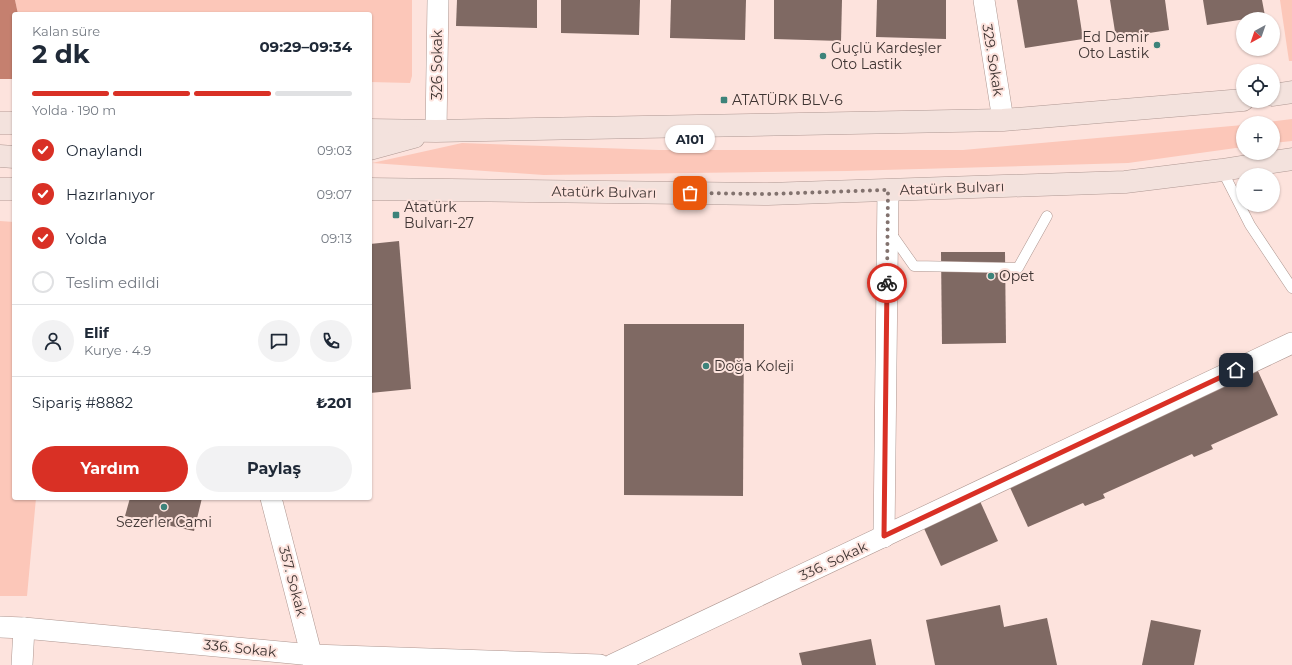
<!DOCTYPE html>
<html lang="tr">
<meta charset="utf-8">
<style>
:root{--surface:#fff;--page:#f2f2f3;--text:#1f2937;--muted:#747a83;--line:#e0e1e3;--accent:#d93025}
body{margin:0;font-family:Montserrat,sans-serif;background:var(--page);color:var(--text);height:100vh;display:flex;flex-direction:column;font-size:15px;white-space:nowrap}
*{box-sizing:border-box;margin:0}
p{font-size:13px;color:var(--muted)}
.icon{flex:none;width:22px;height:22px;fill:none;stroke:currentColor;stroke-width:2;stroke-linecap:round;stroke-linejoin:round}
.map{position:relative;flex:1;overflow:hidden}
.drawer{position:absolute;left:12px;top:12px;width:360px;height:488px;display:flex;flex-direction:column;background:var(--surface);border-radius:4px;box-shadow:0 1px 3px #0004}
.drawer>*{flex:none}
.needle{width:26px;rotate:220deg}
.buttons{position:absolute;left:1236px;top:12px;display:grid;gap:8px}
.buttons a{display:grid;place-items:center;width:44px;height:44px;border-radius:50%;background:var(--surface);box-shadow:0 1px 3px #0004;font-size:20px}
.pin{position:absolute;display:grid;place-items:center;width:34px;height:34px;color:#fff;margin:-17px;border-radius:8px;box-shadow:0 2px 6px #0006}
.courier{position:absolute;display:grid;place-items:center;width:40px;height:40px;margin:-20px;border:3px solid #d93025;border-radius:50%;background:#fff;color:#222;box-shadow:0 1px 5px #0007}
.bubble{position:absolute;height:28px;border-radius:14px;background:var(--surface);box-shadow:0 1px 3px #0004;font-size:13px;font-weight:700;line-height:28px;text-align:center}
.head em{font-style:normal;font-weight:700}
.head div{display:flex;flex-direction:column-reverse}
.head{display:flex;align-items:center;justify-content:space-between;height:68px;padding:0 20px}
h1{font-size:26px;font-weight:700;line-height:30px}
.bar{display:grid;grid-template-columns:repeat(4,1fr);gap:6px 4px;align-content:center;height:48px;padding:0 20px}
.bar i{height:5px;border-radius:3px;background:var(--line)}
.bar .on{background:var(--accent)}
.bar p{grid-column:span 4}
.line{display:flex;align-items:center;gap:10px;padding:0 20px;border-top:1px solid var(--line)}
.line div{flex:1}
.round{display:grid;place-items:center;flex:none;width:42px;height:42px;border-radius:21px;background:var(--page)}
ol{padding:0 20px;list-style:none}
li{display:flex;align-items:center;gap:12px;height:44px}
li p{margin-inline-start:auto}
li .icon{padding:4px;border-radius:50%;background:var(--accent);color:#fff;stroke-width:4}
li:last-child{color:var(--muted)}
li i{width:22px;height:22px;border:2px solid var(--line);border-radius:50%}
.primary-button{display:flex;gap:8px;margin-top:auto;padding:8px 20px}
.primary-button a{flex:1;height:46px;border-radius:24px;background:var(--accent);color:#fff;font-size:16px;font-weight:700;line-height:46px;text-align:center}
.primary-button a+a{background:var(--page);color:var(--text)}
.map>svg:first-child{display:block}
.green{fill:#fcc7b9}
.water{fill:#c5806f}
.building{fill:#7f6963}
.lines{fill:none;stroke-linecap:round;stroke-linejoin:round}
.lane-casing{stroke:#ae9690;stroke-width:11}
.street-casing{stroke:#ae9690;stroke-width:22}
.primary-casing{stroke:#af9893;stroke-width:23}
.lane{stroke:#fff;stroke-width:10}
.street{stroke:#fff;stroke-width:21}
.primary{stroke:#f3e2dd;stroke-width:22}
.done{stroke:#82726e;stroke-width:4;stroke-dasharray:0 7.2}
.route{stroke:#d93025;stroke-width:5}
.poi-dot{fill:#3d837a;stroke:#fde3dd;stroke-width:1.5}
.labels{text-anchor:middle;dominant-baseline:central;stroke-width:4;stroke-linejoin:round;paint-order:stroke}
.poi-label{font-size:14px;fill:#3f3533;stroke:#fde3dd;text-anchor:start}
.street-label{font-size:14px;fill:#3f3533;stroke:#fde3dd}
</style>
<div class="map">
<svg width="1292" height="665" viewBox="0 0 1292 665">
<rect width="100%" height="100%" fill="#fde3dd"/>
<g class="green">
<polygon points="15,0 412,0 412,76 410,83 370,82 370,14 18,14"/>
<polygon points="1280,0 1292,0 1292,61 1289,61"/>
<polygon points="1292,119 1292,141 1273,143 1273,123 1260,123"/>
<polygon points="1243,125 1243,147 1128,163 847,171 544,175 372,163 462,143 659,150 963,150"/>
<polygon points="0,221 14,222 14,498 36,498 27,596 0,596"/>
</g>
<polygon class="water" points="0,0 15,0 18,14 14,14 14,79 0,79"/>
<g class="building">
<polygon points="457,0 537,0 537,28 456,26"/>
<polygon points="561,0 640,0 639,35 561,33"/>
<polygon points="671,0 746,0 745,40 670,38"/>
<polygon points="774,0 842,0 841,41 774,39"/>
<polygon points="877,0 946,0 946,39 876,37"/>
<polygon points="1017,0 1077,0 1083,39 1025,48"/>
<polygon points="1110,0 1165,0 1169,30 1116,38"/>
<polygon points="1203,0 1262,0 1265,16 1207,25"/>
<polygon points="399,241 411,389 370,393 370,244"/>
<polygon points="941,252 1005,252 1006,343 942,344"/>
<polygon points="624,324 744,324 743,496 624,495"/>
<polygon points="1257,369 1278,415 1211,445 1213,449 1194,457 1192,454 1103,494 1105,498 1085,506 1083,503 1028,527 1007,481"/>
<polygon points="130,498 202,498 194,531 125,516"/>
<polygon points="979,499 998,541 941,566 922,524"/>
<polygon points="1000,605 1004,627 1047,618 1057,665 935,665 926,620"/>
<polygon points="1151,620 1201,630 1194,665 1142,665"/>
<polygon points="871,639 876,665 802,665 799,653"/>
</g>
<g class="lines">
<defs>
<g id="lane">
<polyline points="1222,170 1250,225 1292,288"/>
<polyline points="890,232 914,266 1018,268 1047,216"/>
</g>
<g id="street">
<polyline points="984,0 1003,120"/>
<polyline points="436,131 438,0"/>
<polyline points="271,498 314,665"/>
<polyline points="884,537 888,190"/>
<polyline points="0,627 24,628 312,655 600,665"/>
<polyline points="22,665 24,628"/>
<polyline points="612,665 1292,343"/>
</g>
<g id="primary">
<polyline points="1273,95 1292,92"/>
<polyline points="0,123 14,123"/>
<polyline points="370,130 436,131 1003,120 1243,100"/>
<polyline points="370,149 414,137"/>
<polyline points="0,156 14,157"/>
<polyline points="0,189 14,189"/>
<polyline points="370,189 768,194 1125,182 1222,170 1292,159"/>
</g>
</defs>
<use href="#lane" class="lane-casing"/>
<use href="#street" class="street-casing"/>
<use href="#primary" class="primary-casing"/>
<use href="#lane" class="lane"/>
<use href="#street" class="street"/>
<use href="#primary" class="primary"/>
</g>
<g class="lines">
<polyline class="done" points="690,193 768,194 888,190 887,283"/>
<polyline class="route" points="887,283 884,536 1236,370"/>
</g>
<g class="poi-dot">
<circle cx="1157" cy="45" r="4"/>
<circle cx="823" cy="56" r="4"/>
<rect x="720" y="96" width="8" height="8" rx="2"/>
<rect x="392" y="211" width="8" height="8" rx="2"/>
<circle cx="991" cy="276" r="4"/>
<circle cx="706" cy="366" r="4"/>
<circle cx="164" cy="507" r="4"/>
</g>
<g class="labels">
<g class="poi-label">
<text x="1149" y="37" text-anchor="end">Ed Demir<tspan x="1149" dy="16">Oto Lastik</tspan></text>
<text x="831" y="48">Guçlü Kardeşler<tspan x="831" dy="16">Oto Lastik</tspan></text>
<text x="732" y="100">ATATÜRK BLV-6</text>
<text x="404" y="207">Atatürk<tspan x="404" dy="16">Bulvarı-27</tspan></text>
<text x="999" y="276">Opet</text>
<text x="714" y="366">Doğa Koleji</text>
<text x="164" y="522" text-anchor="middle">Sezerler Cami</text>
</g>
<g class="street-label">
<text transform="translate(993 60) rotate(81)">329. Sokak</text>
<text transform="translate(437 65) rotate(-90)">326 Sokak</text>
<text transform="translate(952 188) rotate(-2)">Atatürk Bulvarı</text>
<text transform="translate(604 192) rotate(1)">Atatürk Bulvarı</text>
<text transform="translate(833 561) rotate(-25)">336. Sokak</text>
<text transform="translate(293 581) rotate(75)">357. Sokak</text>
<text transform="translate(240 648) rotate(6)">336. Sokak</text>
</g>
</g>
</svg>
<div class="buttons">
<a><svg class="needle" viewBox="-14 -14 28 28"><path d="M0-13l5 13h-10z" fill="#e53935"/><path d="M0 13l5-13h-10z" fill="#747a83"/></svg></a>
<a><svg class="icon" aria-label="locate" viewBox="0 0 24 24"><circle cx="12" cy="12" r="6"/><path d="M12 2v4M12 18v4M2 12h4M18 12h4"/></svg></a>
<a>+</a>
<a>−</a>
</div>
<div class="pin" style="left:690px;top:193px;background:#ea580c"><svg class="icon" aria-label="bag" viewBox="0 0 24 24"><path d="M5 8h14l-1 12H6zM9 8a3 3 0 0 1 6 0"/></svg></div>
<div class="pin" style="left:1236px;top:370px;background:#1f2937"><svg class="icon" aria-label="home" viewBox="0 0 24 24"><path d="M3 11l9-7 9 7M6 9v11h12V9"/></svg></div>
<div class="courier" style="left:887px;top:283px"><svg class="icon" aria-label="bike" viewBox="0 0 24 24"><circle cx="6" cy="16" r="4"/><circle cx="18" cy="16" r="4"/><path d="M6 16l4-8h5l3 8M10 8l3 8H6M13 5h3"/></svg></div>
<div class="bubble" style="left:665px;top:125px;width:50px">A101</div>
<section class="drawer">
<div class="head"><div><h1>2 dk</h1><p>Kalan süre</p></div><em>09:29–09:34</em></div>
<div class="bar"><i class="on"></i><i class="on"></i><i class="on"></i><i></i><p>Yolda · 190 m</p></div>
<ol>
<li><svg class="icon" aria-label="check" viewBox="0 0 24 24"><path d="M5 12l5 5 9-10"/></svg>Onaylandı<p>09:03</p></li>
<li><svg class="icon" aria-label="check" viewBox="0 0 24 24"><path d="M5 12l5 5 9-10"/></svg>Hazırlanıyor<p>09:07</p></li>
<li><svg class="icon" aria-label="check" viewBox="0 0 24 24"><path d="M5 12l5 5 9-10"/></svg>Yolda<p>09:13</p></li>
<li><i></i>Teslim edildi</li>
</ol>
<div class="line" style="height:72px"><a class="round"><svg class="icon" aria-label="person" viewBox="0 0 24 24"><circle cx="12" cy="8" r="4"/><path d="M4 21q1-7 8-7t8 7"/></svg></a><div><b>Elif</b><p>Kurye · 4.9</p></div><a class="round"><svg class="icon" aria-label="chat" viewBox="0 0 24 24"><path d="M4 5h16v11H9l-5 4z"/></svg></a><a class="round"><svg class="icon" aria-label="phone" viewBox="0 0 24 24"><path d="M5 4h4l2 5-3 2q2 4 5 5l2-3 5 2v4C11 20 4 13 5 4z"/></svg></a></div>
<div class="line" style="height:52px"><div>Sipariş #8882</div><b>₺201</b></div>
<div class="primary-button"><a>Yardım</a><a>Paylaş</a></div>
</section>
</div>
